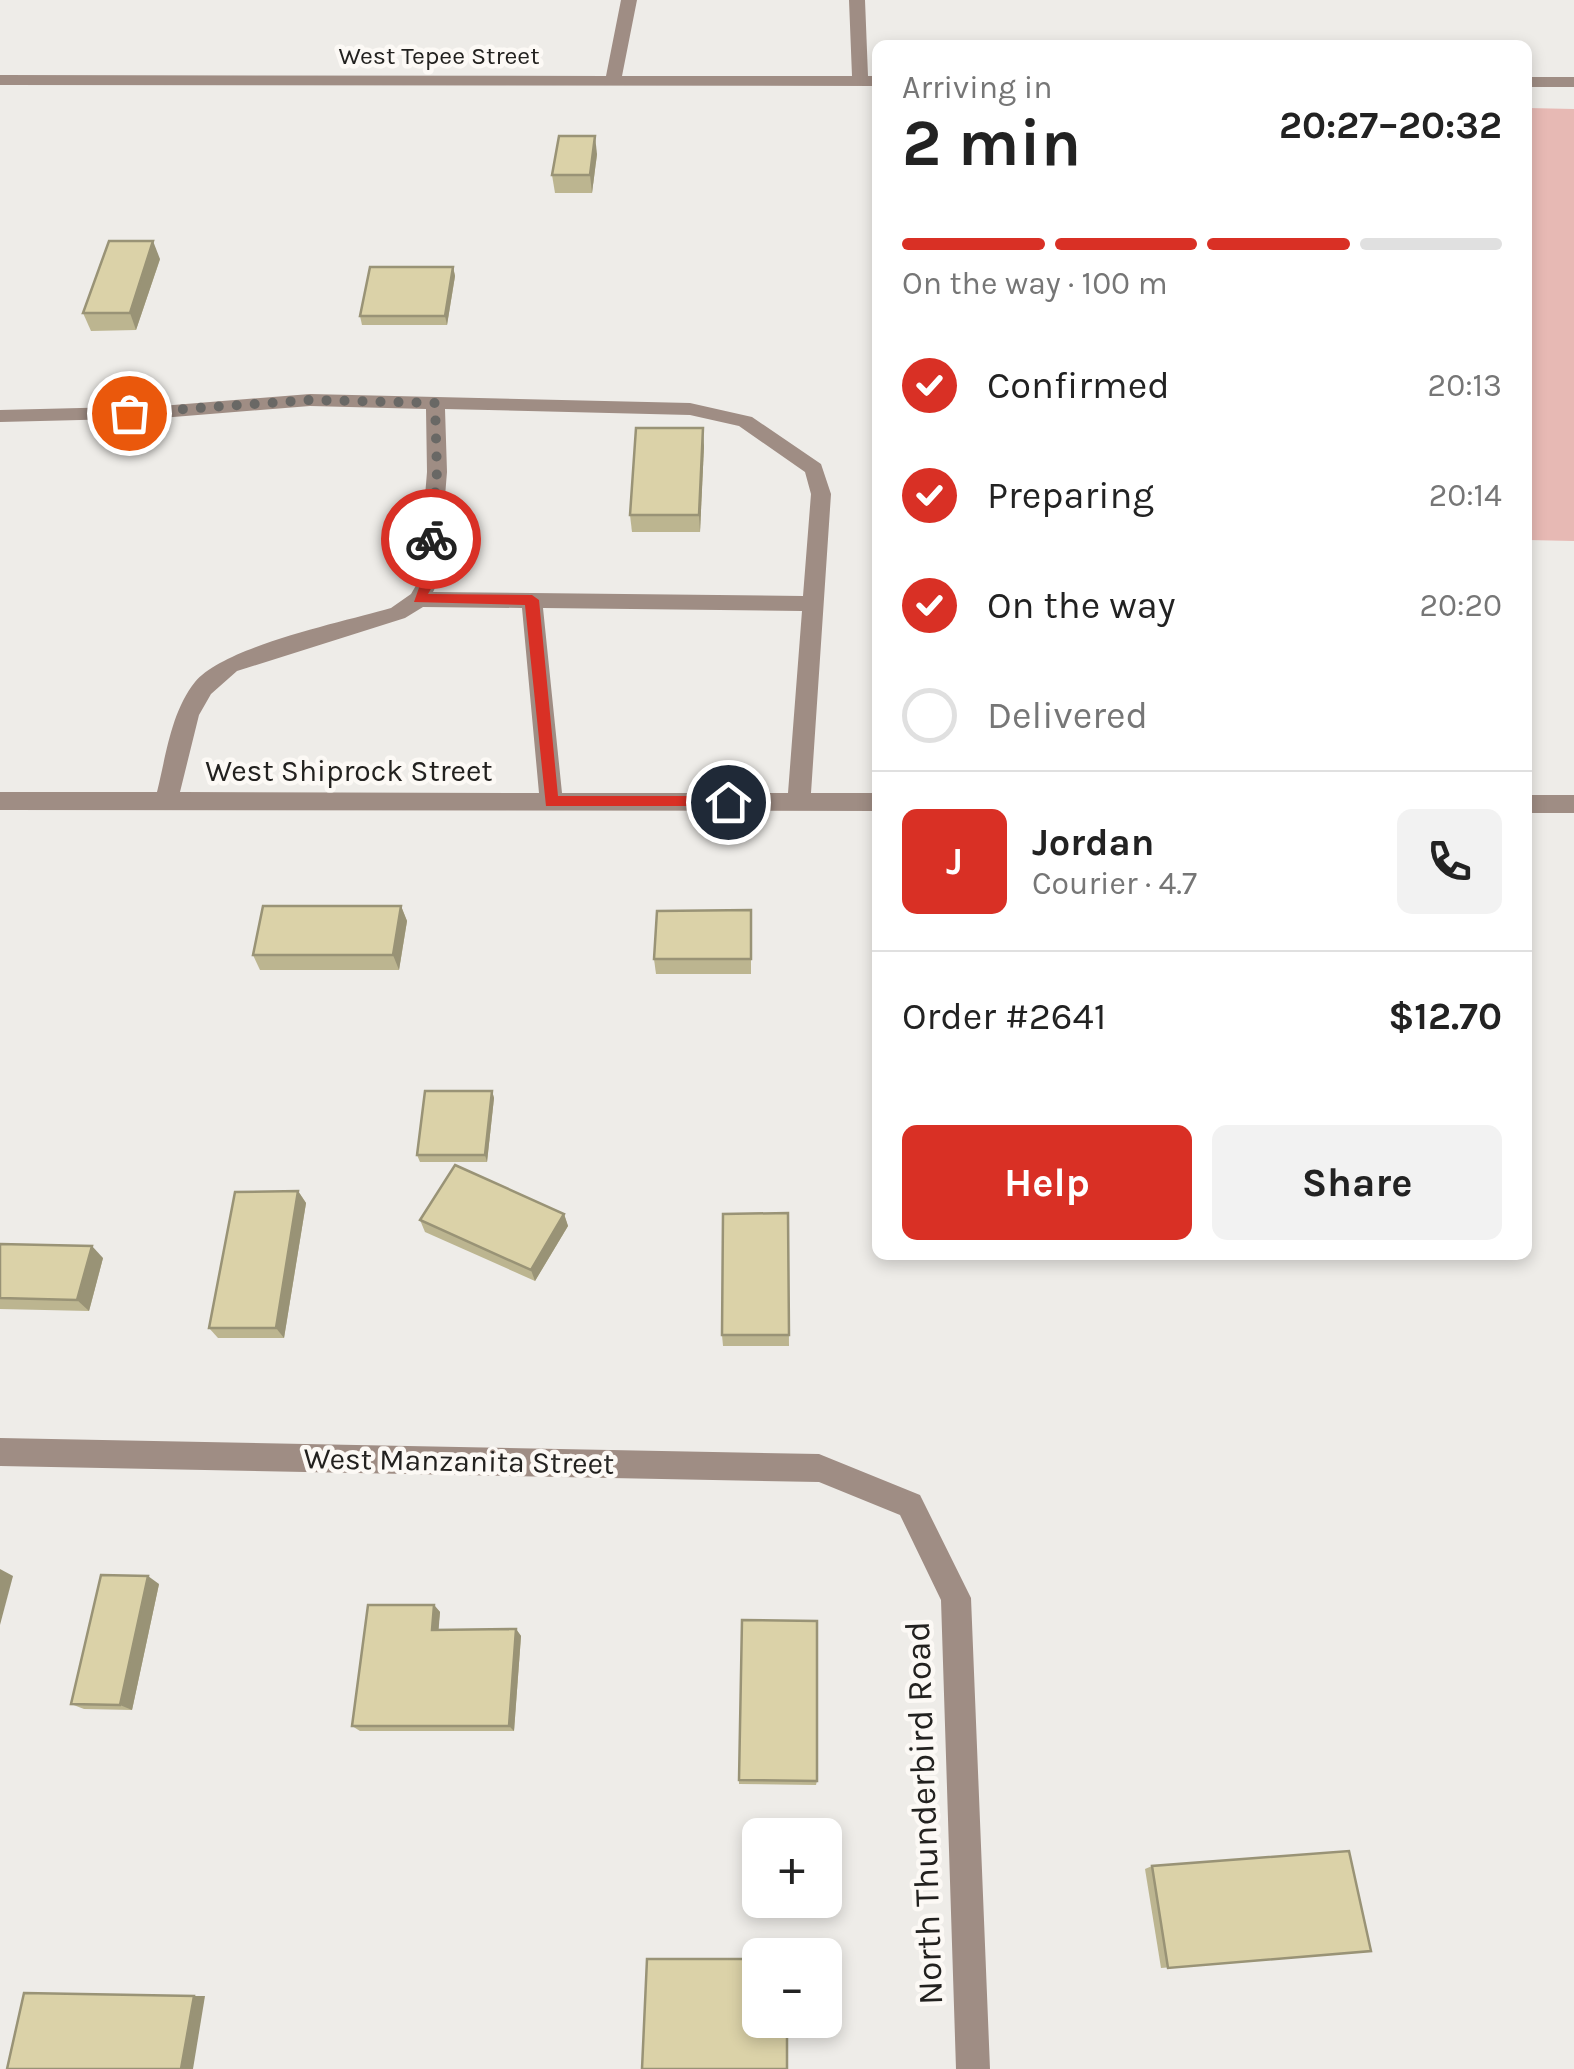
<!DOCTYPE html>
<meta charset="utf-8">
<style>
:root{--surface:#fff;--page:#f2f2f2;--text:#222;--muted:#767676;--line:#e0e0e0;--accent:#d93025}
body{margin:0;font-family:Karla,sans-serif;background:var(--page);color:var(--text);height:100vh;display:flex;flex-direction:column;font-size:38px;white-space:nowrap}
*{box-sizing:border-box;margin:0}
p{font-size:32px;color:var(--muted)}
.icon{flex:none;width:55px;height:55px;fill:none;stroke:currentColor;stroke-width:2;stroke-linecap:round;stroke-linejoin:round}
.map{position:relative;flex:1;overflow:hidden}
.panel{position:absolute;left:872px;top:40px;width:660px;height:1220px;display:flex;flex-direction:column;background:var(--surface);border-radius:15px;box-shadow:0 5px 15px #0003}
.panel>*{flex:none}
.fabs{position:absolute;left:742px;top:1818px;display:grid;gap:20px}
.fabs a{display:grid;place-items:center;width:100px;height:100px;border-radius:15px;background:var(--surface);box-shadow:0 5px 15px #0003;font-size:50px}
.pin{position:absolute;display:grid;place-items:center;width:85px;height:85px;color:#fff;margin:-42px;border:5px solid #fff;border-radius:50%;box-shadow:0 2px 10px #0007}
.courier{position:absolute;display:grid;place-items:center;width:100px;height:100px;margin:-50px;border:8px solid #d93025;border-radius:50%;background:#fff;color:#222;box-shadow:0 2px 12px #0007}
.summary em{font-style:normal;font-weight:700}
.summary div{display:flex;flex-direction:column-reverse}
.summary{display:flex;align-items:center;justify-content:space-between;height:170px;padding:0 30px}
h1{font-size:65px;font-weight:700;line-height:75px}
.bar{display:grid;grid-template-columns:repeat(4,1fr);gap:15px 10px;align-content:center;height:120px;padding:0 30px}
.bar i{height:12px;border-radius:8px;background:var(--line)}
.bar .selected{background:var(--accent)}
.bar p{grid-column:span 4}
.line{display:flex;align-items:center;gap:25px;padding:0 30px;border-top:2px solid var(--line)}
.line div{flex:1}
.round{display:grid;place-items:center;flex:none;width:105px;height:105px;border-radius:15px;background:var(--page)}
ol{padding:0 30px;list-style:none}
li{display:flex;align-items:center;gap:30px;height:110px}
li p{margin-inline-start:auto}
li .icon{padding:10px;border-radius:50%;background:var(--accent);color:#fff;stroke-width:4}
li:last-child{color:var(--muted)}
li i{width:55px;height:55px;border:5px solid var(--line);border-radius:50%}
.cta{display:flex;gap:20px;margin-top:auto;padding:20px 30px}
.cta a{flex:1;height:115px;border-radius:15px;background:var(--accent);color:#fff;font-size:40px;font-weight:700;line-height:115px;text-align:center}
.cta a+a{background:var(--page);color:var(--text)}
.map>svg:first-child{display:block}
.green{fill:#e7b9b4}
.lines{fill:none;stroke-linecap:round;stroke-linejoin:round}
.minor{fill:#9f8d84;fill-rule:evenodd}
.wall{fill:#bcb590}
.shaded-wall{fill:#999376}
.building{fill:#dbd2a8;stroke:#999376;stroke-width:2.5}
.route{fill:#d93025}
.done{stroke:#696865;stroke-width:10;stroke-dasharray:0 18}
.labels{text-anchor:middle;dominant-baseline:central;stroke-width:9;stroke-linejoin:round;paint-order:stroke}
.far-street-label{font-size:25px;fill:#22211f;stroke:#fcf9f5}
.street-label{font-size:30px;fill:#22211f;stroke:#fcf9f5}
.near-street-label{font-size:35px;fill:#22211f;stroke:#fcf9f5}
</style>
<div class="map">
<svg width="1574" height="2069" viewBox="0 0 1574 2069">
<rect width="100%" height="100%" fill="#eeece8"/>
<polygon class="green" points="1528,108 1574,109 1574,541 1528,540"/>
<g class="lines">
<g class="minor">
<polygon points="621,0 637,0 622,76 852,76 849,0 865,0 868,76 878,76 878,86 0,85 0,75 606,76"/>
<rect x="1528" y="77" width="46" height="10"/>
<path d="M310 394 690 403 752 417 821 464 831 494 811 793H878V811L0 810V792H157C166 756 171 712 195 682 225 646 343 622 391 608L411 594 418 582 427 472 426 409 310 406 161 418 0 422V410L161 406ZM445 409 690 415 739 426 805 472 811 494 803 596 433 592 438 582 447 472ZM423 607 522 608 539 793 180 792 199 715 211 694 237 671 405 618ZM543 608 802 611 788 793H562Z"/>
<rect x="1528" y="795" width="46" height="18"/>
<polygon points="0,1438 819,1454 920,1495 971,1598 990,2069 956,2069 941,1600 900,1515 819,1482 0,1466"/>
</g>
</g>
<g class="wall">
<polygon points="597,154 592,193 555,193 552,175"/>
<polygon points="160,259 136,330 91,331 83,313"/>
<polygon points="453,267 455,276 447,325 362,325 360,316"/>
<polygon points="704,446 700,532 632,532 630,515"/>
<polygon points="401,906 407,921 399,970 260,970 253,955"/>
<polygon points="751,910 751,974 656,974 654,959"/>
<polygon points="492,1091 494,1098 487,1162 420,1162 417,1155"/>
<polygon points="298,1191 306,1203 284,1338 218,1338 209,1328"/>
<polygon points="788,1213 789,1346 723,1346 722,1335"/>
<polygon points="564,1214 568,1226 535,1281 425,1232 420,1220"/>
<polygon points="0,1244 103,1258 89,1311 0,1309"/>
<polygon points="159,1584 132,1710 84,1709 71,1704"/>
<polygon points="434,1605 440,1612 438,1630 516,1629 521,1636 514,1731 360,1731 352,1726"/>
<polygon points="739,1780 817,1781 816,1785 739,1784"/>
<polygon points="1152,1866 1371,1951 1161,1968 1145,1869"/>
</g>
<g class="shaded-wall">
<polygon points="595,136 597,154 592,193 590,175"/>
<polygon points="153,241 160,259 136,330 130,313"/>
<polygon points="453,267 455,276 447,325 445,316"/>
<polygon points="703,428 704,446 700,532 699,515"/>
<polygon points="401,906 407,921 399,970 393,955"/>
<polygon points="492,1091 494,1098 487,1162 485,1155"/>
<polygon points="298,1191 306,1203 284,1338 276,1328"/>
<polygon points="564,1214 568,1226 535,1281 531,1270"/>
<polygon points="92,1246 103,1258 89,1311 77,1300"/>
<polygon points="0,1569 13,1576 0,1625"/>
<polygon points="148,1576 159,1584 132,1710 120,1705"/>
<polygon points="434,1605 440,1612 438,1637 432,1630"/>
<polygon points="516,1629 521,1636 514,1731 509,1726"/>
<polygon points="194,1996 205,1996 193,2069 181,2069"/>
</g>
<g class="building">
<polygon points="559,136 595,136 590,175 552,175"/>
<polygon points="109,241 153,241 130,313 83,313"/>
<polygon points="370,267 453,267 445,316 360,316"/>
<polygon points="636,428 703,428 699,515 630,515"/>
<polygon points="263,906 401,906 393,955 253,955"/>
<polygon points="751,910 751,959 654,959 657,911"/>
<polygon points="425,1091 492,1091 485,1155 417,1155"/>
<polygon points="455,1165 564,1214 531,1270 420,1220"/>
<polygon points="298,1191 276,1328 209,1328 235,1192"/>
<polygon points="788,1213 789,1335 722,1335 723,1214"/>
<polygon points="0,1244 92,1246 77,1300 0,1298"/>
<polygon points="101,1575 148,1576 120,1705 71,1704"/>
<polygon points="368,1605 434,1605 432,1630 516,1629 509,1726 352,1726"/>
<polygon points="742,1620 817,1621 817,1781 739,1780"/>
<polygon points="1349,1851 1371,1951 1168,1968 1152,1866"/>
<polygon points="647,1959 760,1959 760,2020 787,2020 787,2069 642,2069"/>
<polygon points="24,1993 194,1996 181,2069 7,2069"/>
</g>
<polygon class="route" points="431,535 438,539 435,582 428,594 532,595 539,600 558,796 728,796 733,798 733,806 546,806 525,605 414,602 421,582 425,539"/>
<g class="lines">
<polyline class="done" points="129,413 310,400 435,403 437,472 431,539"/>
</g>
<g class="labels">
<g class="far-street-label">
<text x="439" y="55">West Tepee Street</text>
</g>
<g class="street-label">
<text x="349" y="771">West Shiprock Street</text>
<text transform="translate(459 1461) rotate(1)">West Manzanita Street</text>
</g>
<g class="near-street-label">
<text transform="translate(924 1813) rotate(-92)">North Thunderbird Road</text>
</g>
</g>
</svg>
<div class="fabs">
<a>+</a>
<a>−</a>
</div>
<div class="pin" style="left:129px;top:413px;background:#ea580c"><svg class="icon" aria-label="bag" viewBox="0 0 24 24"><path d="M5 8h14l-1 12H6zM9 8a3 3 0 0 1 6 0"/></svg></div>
<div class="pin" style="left:728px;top:802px;background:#1f2937"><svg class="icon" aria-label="home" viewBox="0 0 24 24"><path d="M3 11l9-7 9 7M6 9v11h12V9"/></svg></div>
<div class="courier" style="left:431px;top:539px"><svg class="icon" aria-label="bike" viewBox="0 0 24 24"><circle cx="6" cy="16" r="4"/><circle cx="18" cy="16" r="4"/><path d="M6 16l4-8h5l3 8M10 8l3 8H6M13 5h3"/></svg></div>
<section class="panel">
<div class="summary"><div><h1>2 min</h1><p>Arriving in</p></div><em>20:27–20:32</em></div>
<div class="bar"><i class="selected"></i><i class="selected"></i><i class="selected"></i><i></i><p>On the way · 100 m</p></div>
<ol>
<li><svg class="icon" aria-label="check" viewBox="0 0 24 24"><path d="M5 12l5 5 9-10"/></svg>Confirmed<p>20:13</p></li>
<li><svg class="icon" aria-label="check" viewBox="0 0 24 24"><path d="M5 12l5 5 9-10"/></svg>Preparing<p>20:14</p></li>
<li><svg class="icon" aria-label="check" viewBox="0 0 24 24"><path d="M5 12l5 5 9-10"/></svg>On the way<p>20:20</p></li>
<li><i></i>Delivered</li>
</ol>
<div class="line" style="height:180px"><b class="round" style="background:var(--accent);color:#fff">J</b><div><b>Jordan</b><p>Courier · 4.7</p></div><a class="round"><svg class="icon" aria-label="phone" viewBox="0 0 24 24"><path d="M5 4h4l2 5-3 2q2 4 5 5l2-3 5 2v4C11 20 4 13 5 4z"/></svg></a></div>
<div class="line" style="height:130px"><div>Order #2641</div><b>$12.70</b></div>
<div class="cta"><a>Help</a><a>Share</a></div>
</section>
</div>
